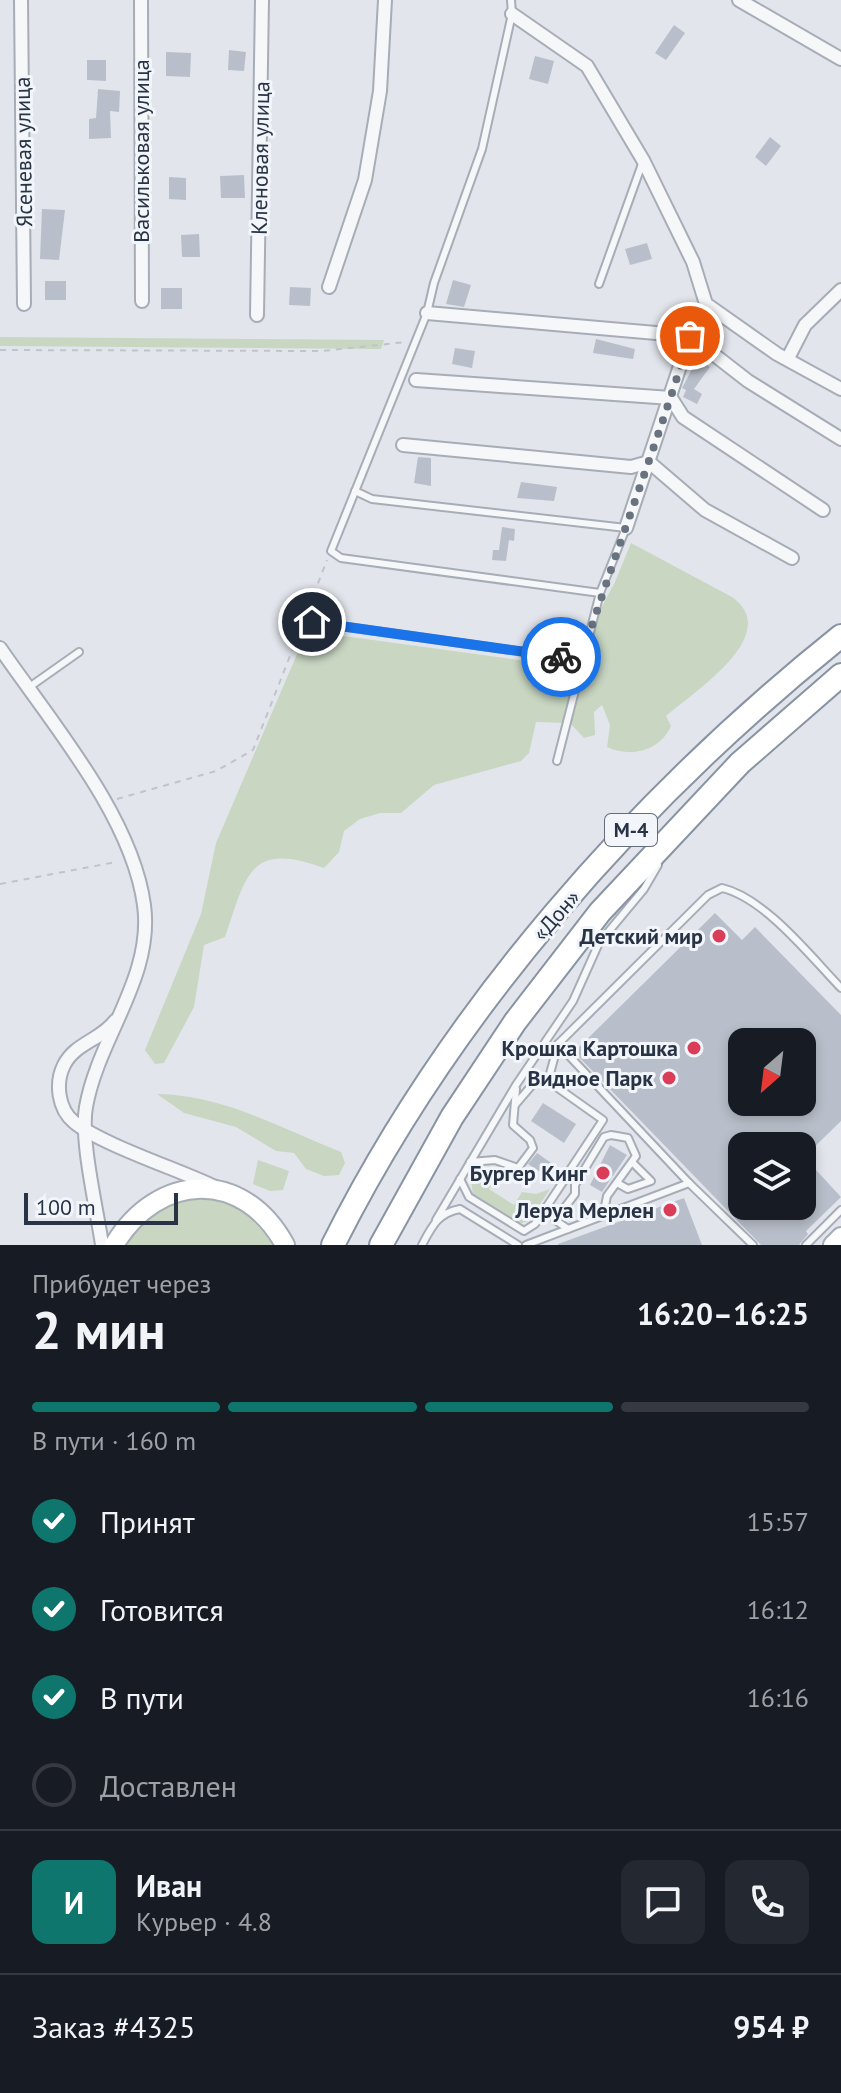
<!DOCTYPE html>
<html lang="ru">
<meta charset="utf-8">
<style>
:root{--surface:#171b24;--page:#242831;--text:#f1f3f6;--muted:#9ea1a6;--line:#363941;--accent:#0f766e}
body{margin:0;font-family:"PT Sans",sans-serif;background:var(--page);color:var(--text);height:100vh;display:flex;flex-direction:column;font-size:30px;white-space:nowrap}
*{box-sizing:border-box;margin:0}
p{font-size:26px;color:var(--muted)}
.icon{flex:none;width:44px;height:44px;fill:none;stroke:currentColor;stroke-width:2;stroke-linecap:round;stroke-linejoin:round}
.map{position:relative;height:1245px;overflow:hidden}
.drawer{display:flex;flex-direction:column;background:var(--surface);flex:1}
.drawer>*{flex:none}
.needle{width:52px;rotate:208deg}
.controls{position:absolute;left:728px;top:1028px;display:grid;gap:16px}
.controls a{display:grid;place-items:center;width:88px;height:88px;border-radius:16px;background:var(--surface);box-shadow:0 4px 12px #0003;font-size:40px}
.scale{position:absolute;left:24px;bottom:20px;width:154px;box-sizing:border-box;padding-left:8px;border:4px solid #283345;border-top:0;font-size:22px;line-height:28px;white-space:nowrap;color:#283345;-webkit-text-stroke:6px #f2f5f9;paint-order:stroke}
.pin{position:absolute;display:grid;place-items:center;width:68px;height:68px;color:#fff;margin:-34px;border:4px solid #fff;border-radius:50%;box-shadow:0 2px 8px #0007}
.courier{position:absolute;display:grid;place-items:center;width:80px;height:80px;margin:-40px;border:6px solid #1a73e8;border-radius:50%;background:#fff;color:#222;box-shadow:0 2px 10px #0007}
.summary em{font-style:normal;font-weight:700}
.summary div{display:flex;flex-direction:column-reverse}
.summary{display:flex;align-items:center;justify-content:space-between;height:136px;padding:0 32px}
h1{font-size:52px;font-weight:700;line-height:60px}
.bar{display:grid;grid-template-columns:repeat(4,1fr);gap:12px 8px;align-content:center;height:96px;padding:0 32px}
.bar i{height:10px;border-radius:6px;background:var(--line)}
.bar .selected{background:var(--accent)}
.bar p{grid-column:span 4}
.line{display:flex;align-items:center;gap:20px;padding:0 32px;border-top:2px solid var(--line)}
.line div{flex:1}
.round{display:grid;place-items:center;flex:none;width:84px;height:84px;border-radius:16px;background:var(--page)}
ol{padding:0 32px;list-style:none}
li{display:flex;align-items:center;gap:24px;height:88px}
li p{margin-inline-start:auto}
li .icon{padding:8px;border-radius:50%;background:var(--accent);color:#fff;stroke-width:4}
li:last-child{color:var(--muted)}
li i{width:44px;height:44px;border:4px solid var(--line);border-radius:50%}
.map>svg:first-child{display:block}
.green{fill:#c8d6c2}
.building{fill:#b9bfca;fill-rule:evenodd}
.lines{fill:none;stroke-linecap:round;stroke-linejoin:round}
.lane-casing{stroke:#a6adb7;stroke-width:10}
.street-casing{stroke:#a6adb7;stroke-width:16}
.secondary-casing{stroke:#a6adb7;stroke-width:22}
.highway-casing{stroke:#8893a4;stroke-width:26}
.path{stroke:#c0c4ca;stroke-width:2;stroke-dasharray:6 6;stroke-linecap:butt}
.lane{stroke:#f5f7f9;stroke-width:6}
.street{stroke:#f5f7f9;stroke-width:12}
.secondary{stroke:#fff;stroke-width:18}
.highway{stroke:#fff;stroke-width:22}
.done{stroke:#69727f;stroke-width:8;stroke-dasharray:0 14.4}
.route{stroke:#1a73e8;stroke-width:10}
.poi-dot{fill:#da3d57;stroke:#f2f5f9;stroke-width:3}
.labels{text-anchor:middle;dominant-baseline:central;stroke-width:6;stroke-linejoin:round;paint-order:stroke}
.shield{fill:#f2f5f9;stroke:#656d7b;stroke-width:2}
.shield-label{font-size:20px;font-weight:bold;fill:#283345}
.street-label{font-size:22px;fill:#283345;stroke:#f2f5f9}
.poi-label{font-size:22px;font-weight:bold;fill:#283345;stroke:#f2f5f9;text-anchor:end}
</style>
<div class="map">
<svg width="841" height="1245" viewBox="0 0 841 1245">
<rect width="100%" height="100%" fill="#e2e6ec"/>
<g class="green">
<polygon points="0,337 384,340 381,349 0,346"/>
<path d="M631 543 732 597C784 634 694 692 666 716L671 726C660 751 631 758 607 747L610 725 602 705 594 712 595 735 584 738 570 723 536 722 529 753 521 761 434 785 401 813H380L360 819 344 831 339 852 324 868C248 840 246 877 225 937L204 945 194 1007 164 1063 155 1064 145 1050 201 914 216 843 307 631 570 667 615 582Z"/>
<path d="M157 1094C224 1095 280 1128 341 1152L345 1163 339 1175 324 1176 306 1169 294 1153 276 1151 236 1127 184 1113Z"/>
<polygon points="258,1160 289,1171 283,1190 270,1191 253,1184"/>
<polygon points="484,1169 496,1177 489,1189 514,1205 522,1192 536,1194 550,1189 529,1221 517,1224 473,1195 471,1180"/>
<path d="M193 1196C236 1202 250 1208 274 1245H119L156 1207Z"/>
</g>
<g class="building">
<polygon points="674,25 685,33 666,60 655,53"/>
<polygon points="229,50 246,52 244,71 228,70"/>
<polygon points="166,52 191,53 190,77 166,76"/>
<polygon points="535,56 554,61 548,84 529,79"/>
<polygon points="87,60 106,60 106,81 87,80"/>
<polygon points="98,89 120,91 119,112 110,111 111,138 89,139 89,119 96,118"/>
<polygon points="770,137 781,146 766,166 755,157"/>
<polygon points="244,175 245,198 221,198 220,176"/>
<polygon points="169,177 186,178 186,200 169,199"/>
<polygon points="42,209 65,210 59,260 40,259"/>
<polygon points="199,234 200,257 182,257 181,235"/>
<polygon points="647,243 652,259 630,265 625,249"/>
<polygon points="453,280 471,285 464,307 446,304"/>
<rect x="45" y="281" width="21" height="19"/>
<polygon points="290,287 311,288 310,306 289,305"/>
<rect x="161" y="288" width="21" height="21"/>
<polygon points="596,339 635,349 633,359 593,353"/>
<polygon points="455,348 475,351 472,368 452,364"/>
<polygon points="698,358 710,367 694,389 702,394 697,404 683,397 686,390 682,388"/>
<polygon points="418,457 431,458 431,486 414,483"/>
<polygon points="521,482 557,487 554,501 517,498"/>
<polygon points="502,527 515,529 514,541 509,540 506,561 492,560 493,550 499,550"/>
<path d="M715 913 742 940 755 927 841 1015V1121L804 1157 841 1197 806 1231 808 1234 799 1245H761L574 1052ZM742 1042H802V1102H742ZM742 1146H802V1206H742Z"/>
<polygon points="543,1103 576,1124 564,1143 531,1121"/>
<polygon points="610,1145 627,1155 602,1192 590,1185"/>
<polygon points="537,1153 557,1167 550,1178 528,1164"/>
<polygon points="684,1198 702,1245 558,1245 558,1244"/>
</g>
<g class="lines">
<defs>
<g id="lane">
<polyline points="511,0 512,14 482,149 434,283 427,313 331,551 341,558 600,593"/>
<polyline points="599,284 642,164"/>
<polyline points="355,491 372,499 626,528 600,593 557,761"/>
<polyline points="312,622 581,660"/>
<polyline points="28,688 79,652"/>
<polyline points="515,1105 538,1078 548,1081"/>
<polyline points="470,1162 495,1160 518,1168 533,1148 530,1140 513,1125 516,1089"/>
<polyline points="460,1179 469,1197 524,1231 535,1224 565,1179"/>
<path d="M564 1179 603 1120 548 1081 558 1044 708 895 722 888C765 898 811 957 841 988"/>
<polyline points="617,1183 628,1189 651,1181 633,1163"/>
<polyline points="689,1183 753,1245"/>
<polyline points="436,1220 516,1085 573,1001 599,943 644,889 658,865"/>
<polyline points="568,1229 555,1220 575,1194 575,1185 604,1137 611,1135 628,1138 636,1156 607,1196 603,1216"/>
<path d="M422 1245C432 1226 438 1213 460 1209L518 1245"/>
<polyline points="526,1245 689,1183 558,1044"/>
<polyline points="806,1245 841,1210"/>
</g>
<g id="street">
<polyline points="21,0 24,304"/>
<polyline points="141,0 142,301"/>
<polyline points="739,0 841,59"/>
<polyline points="512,14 587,66 643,160 693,262 706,304 777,354 841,389"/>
<polyline points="329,287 365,180 380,91 385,0"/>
<polyline points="427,313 690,336 748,381 841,439"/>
<polyline points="257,315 262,0"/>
<polyline points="788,358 805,325 841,290"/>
<polyline points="416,380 671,398 683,417 823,510"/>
<polyline points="403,445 631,467 649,462 705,510 792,558"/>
<polyline points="626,528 690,336 706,304"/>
<path d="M0 648C50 721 132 816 144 905 154 977 98 1038 86 1107 80 1140 97 1209 102 1245"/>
<path d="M115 1021C101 1040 75 1043 64 1065 55 1083 58 1109 74 1122 100 1144 180 1170 215 1187"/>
</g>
<g id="secondary">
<path d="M114 1245C158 1172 243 1168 285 1245"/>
<polyline points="833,1245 841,1237"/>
</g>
<g id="highway">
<path d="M333 1245C450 1011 637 799 841 636"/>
<polyline points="381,1245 452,1117 515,1022 600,912 740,763 841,675"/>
</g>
</defs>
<use href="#lane" class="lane-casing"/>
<use href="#street" class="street-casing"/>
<use href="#secondary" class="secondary-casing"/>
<use href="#highway" class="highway-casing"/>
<g class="path">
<polyline points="0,350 322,351 406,342"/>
<polyline points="305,617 327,560"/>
<polyline points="117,799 216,771 253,750 303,623"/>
<polyline points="0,884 116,862"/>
</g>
<use href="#lane" class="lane"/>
<use href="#street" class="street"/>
<use href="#secondary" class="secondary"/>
<use href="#highway" class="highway"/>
</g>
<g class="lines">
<path class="done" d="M561 657 581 660C615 552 657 445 690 336"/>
<polyline class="route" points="312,622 561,657"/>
</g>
<g class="poi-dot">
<circle cx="719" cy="936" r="8"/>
<circle cx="694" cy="1048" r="8"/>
<circle cx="669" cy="1078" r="8"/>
<circle cx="603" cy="1173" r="8"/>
<circle cx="670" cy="1210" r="8"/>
</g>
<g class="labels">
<rect class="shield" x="605" y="814" width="52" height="32" rx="6"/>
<g class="shield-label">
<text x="631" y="830">М-4</text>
</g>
<g class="street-label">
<text transform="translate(141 151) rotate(-90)">Васильковая улица</text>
<text transform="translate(23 152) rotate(-91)">Ясеневая улица</text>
<text transform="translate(260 158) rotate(-89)">Кленовая улица</text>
<text transform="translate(556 915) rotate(-49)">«Дон»</text>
</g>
<g class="poi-label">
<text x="703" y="936">Детский мир</text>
<text x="678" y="1048">Крошка Картошка</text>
<text x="653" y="1078">Видное Парк</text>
<text x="587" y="1173">Бургер Кинг</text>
<text x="654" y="1210">Леруа Мерлен</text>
</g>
</g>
</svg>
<div class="controls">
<a><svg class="needle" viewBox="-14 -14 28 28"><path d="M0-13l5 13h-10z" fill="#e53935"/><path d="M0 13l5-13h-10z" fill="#9ea1a6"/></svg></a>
<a><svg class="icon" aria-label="layers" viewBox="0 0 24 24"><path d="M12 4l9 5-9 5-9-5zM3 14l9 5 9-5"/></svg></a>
</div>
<div class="scale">100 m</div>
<div class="pin" style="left:690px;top:336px;background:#ea580c"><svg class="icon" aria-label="bag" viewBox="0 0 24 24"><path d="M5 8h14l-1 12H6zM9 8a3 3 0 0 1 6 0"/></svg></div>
<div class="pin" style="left:312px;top:622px;background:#1f2937"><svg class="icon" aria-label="home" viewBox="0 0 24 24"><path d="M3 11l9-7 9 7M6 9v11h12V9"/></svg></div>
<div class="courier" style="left:561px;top:657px"><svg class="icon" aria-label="bike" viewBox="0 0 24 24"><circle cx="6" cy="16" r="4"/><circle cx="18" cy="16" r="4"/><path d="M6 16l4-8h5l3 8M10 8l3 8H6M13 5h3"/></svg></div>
</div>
<section class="drawer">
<div class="summary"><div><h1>2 мин</h1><p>Прибудет через</p></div><em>16:20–16:25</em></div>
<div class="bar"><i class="selected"></i><i class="selected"></i><i class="selected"></i><i></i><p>В пути · 160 m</p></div>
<ol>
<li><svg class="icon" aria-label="check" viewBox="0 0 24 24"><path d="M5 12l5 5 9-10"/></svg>Принят<p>15:57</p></li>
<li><svg class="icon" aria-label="check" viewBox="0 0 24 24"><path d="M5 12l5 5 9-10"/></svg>Готовится<p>16:12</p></li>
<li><svg class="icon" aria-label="check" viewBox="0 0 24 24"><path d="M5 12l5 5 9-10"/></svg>В пути<p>16:16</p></li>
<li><i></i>Доставлен</li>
</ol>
<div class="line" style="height:144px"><b class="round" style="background:var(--accent);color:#fff">И</b><div><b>Иван</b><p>Курьер · 4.8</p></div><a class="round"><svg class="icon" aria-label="chat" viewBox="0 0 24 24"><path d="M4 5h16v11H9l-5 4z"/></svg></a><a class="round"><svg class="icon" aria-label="phone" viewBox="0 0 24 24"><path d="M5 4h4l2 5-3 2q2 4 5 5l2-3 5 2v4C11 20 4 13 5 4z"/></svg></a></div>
<div class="line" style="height:104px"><div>Заказ #4325</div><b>954 ₽</b></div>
</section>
